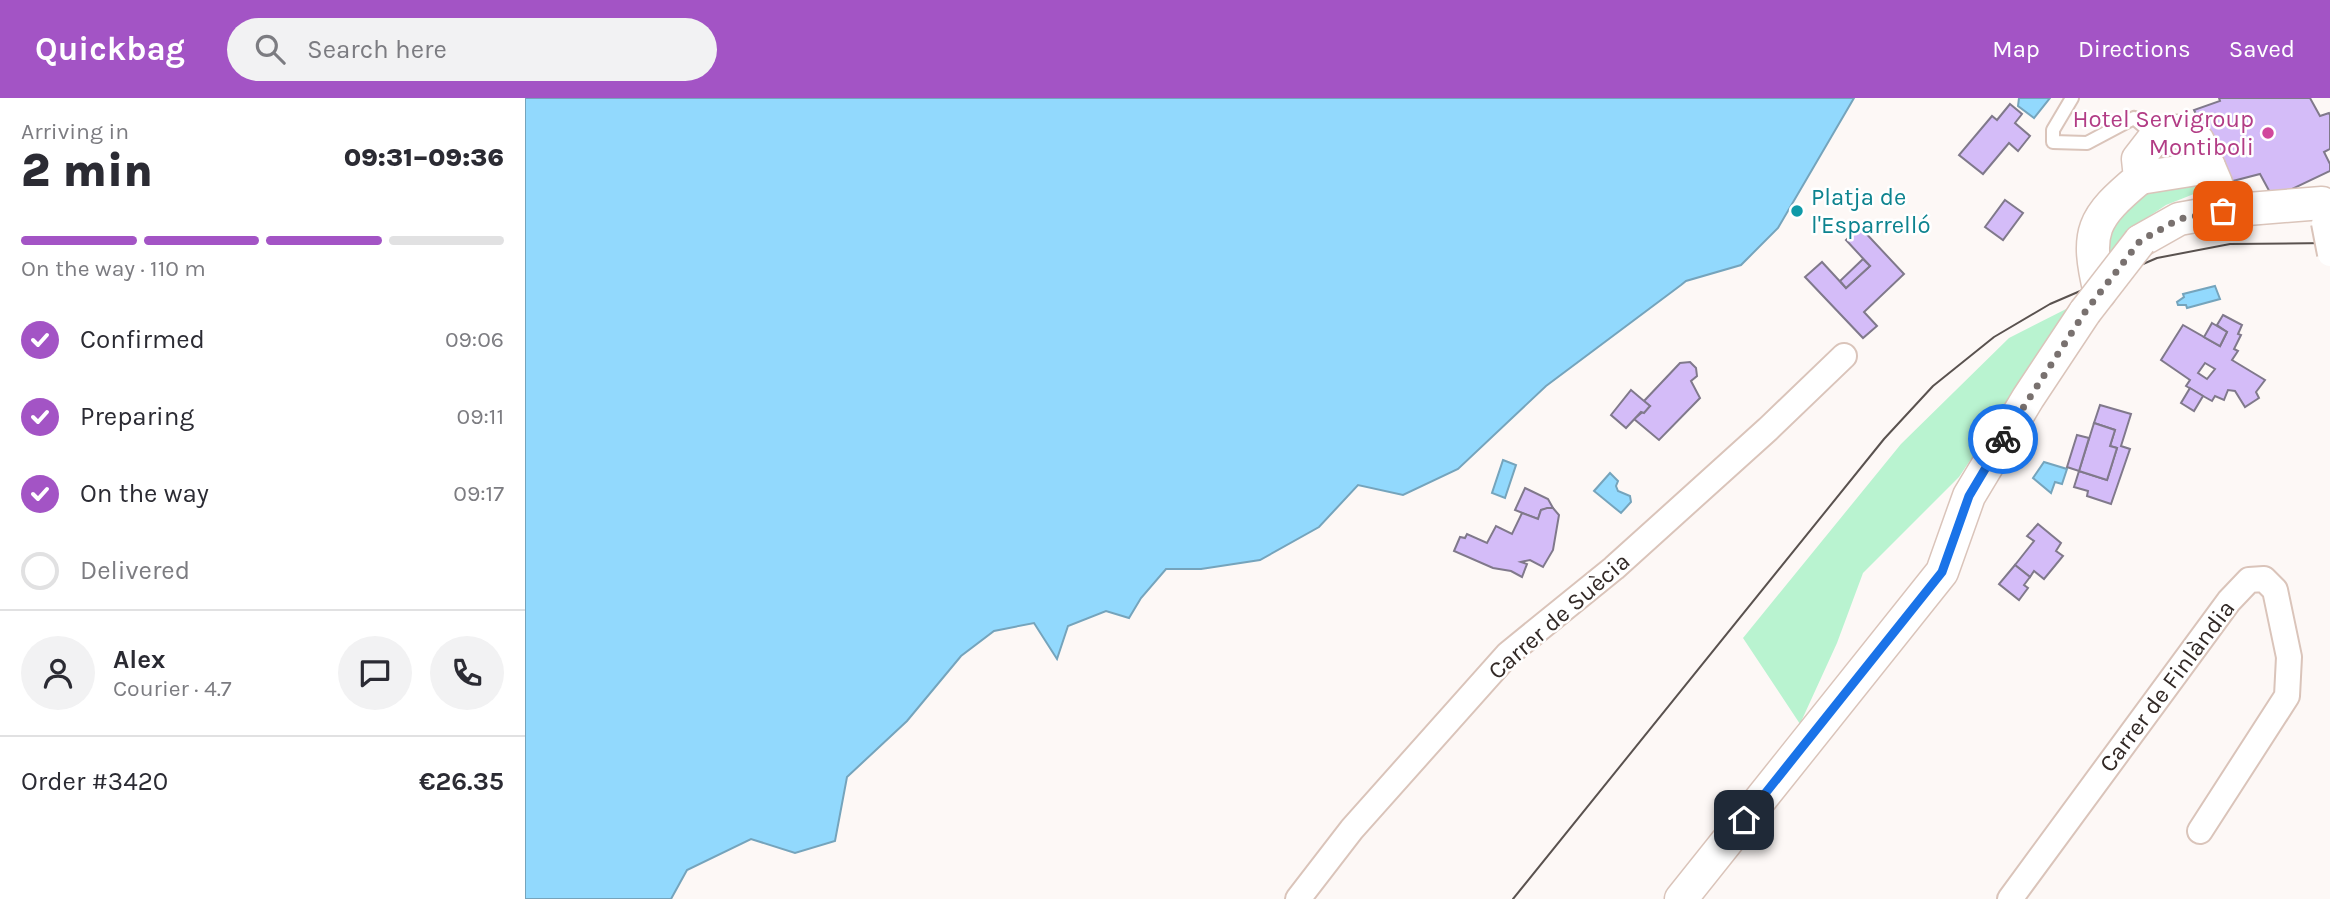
<!DOCTYPE html>
<meta charset="utf-8">
<style>
:root{--surface:#fff;--page:#f2f2f3;--text:#2b2b33;--muted:#7c7c81;--line:#e1e1e2;--accent:#a354c5}
body{margin:0;font-family:Karla,sans-serif;background:var(--page);color:var(--text);height:100vh;display:flex;flex-direction:column;font-size:26px;white-space:nowrap}
*{box-sizing:border-box;margin:0}
p{font-size:23px;color:var(--muted)}
.icon{flex:none;width:38px;height:38px;fill:none;stroke:currentColor;stroke-width:2;stroke-linecap:round;stroke-linejoin:round}
.map{position:relative;flex:1;overflow:hidden}
.sheet{display:flex;flex-direction:column;background:var(--surface);width:525px}
.sheet>*{flex:none}
.pin{position:absolute;display:grid;place-items:center;width:60px;height:60px;color:#fff;margin:-30px;border-radius:14px;box-shadow:0 4px 10px #0006}
.courier{position:absolute;display:grid;place-items:center;width:70px;height:70px;margin:-35px;border:5px solid #1a73e8;border-radius:50%;background:#fff;color:#222;box-shadow:0 2px 9px #0007}
.summary em{font-style:normal;font-weight:800}
.summary div{display:flex;flex-direction:column-reverse}
.summary{display:flex;align-items:center;justify-content:space-between;height:119px;padding:0 21px}
h1{font-size:46px;font-weight:800;line-height:52px}
.bar{display:grid;grid-template-columns:repeat(4,1fr);gap:10px 7px;align-content:center;height:84px;padding:0 21px}
.bar i{height:9px;border-radius:5px;background:var(--line)}
.bar .current{background:var(--accent)}
.bar p{grid-column:span 4}
.line{display:flex;align-items:center;gap:18px;padding:0 21px;border-top:2px solid var(--line)}
.line div{flex:1}
.round{display:grid;place-items:center;flex:none;width:74px;height:74px;border-radius:37px;background:var(--page)}
ol{padding:0 21px;list-style:none}
li{display:flex;align-items:center;gap:21px;height:77px}
li p{margin-inline-start:auto}
li .icon{padding:7px;border-radius:50%;background:var(--accent);color:#fff;stroke-width:4}
li:last-child{color:var(--muted)}
li i{width:38px;height:38px;border:4px solid var(--line);border-radius:50%}
header{display:flex;align-items:center;gap:42px;box-sizing:border-box;height:98px;padding:0 35px;background:var(--accent);color:#fff}
header strong{font-size:33px}
nav{display:flex;gap:38px;margin-inline-start:auto;font-size:24px}
.search{width:490px;height:63px;background:var(--page);display:flex;align-items:center;gap:18px;box-sizing:border-box;padding:0 24px;border-radius:38px;color:var(--muted);font-size:26px}
main{display:flex;flex:1;min-height:0}
.map>svg:first-child{display:block}
.green{fill:#b9f3d0}
.water{fill:#92d9fd;stroke:#75a4bc;stroke-width:2}
.building{fill:#d4bcf8;stroke:#80798b;stroke-width:2;fill-rule:evenodd}
.lines{fill:none;stroke-linecap:round;stroke-linejoin:round}
.service-casing{stroke:#dac4ba;stroke-width:16}
.minor-casing{stroke:#dac4ba;stroke-width:28}
.tertiary-casing{stroke:#dac4ba;stroke-width:35}
.service{stroke:#fff;stroke-width:12}
.minor{stroke:#fff;stroke-width:24}
.tertiary{stroke:#fff;stroke-width:32}
.tram{stroke:#5a524f;stroke-width:2}
.minor-bridge-casing{stroke:#dac4ba;stroke-width:28;stroke-linecap:butt}
.tertiary-bridge-casing{stroke:#dac4ba;stroke-width:35;stroke-linecap:butt}
.minor-bridge{stroke:#fff;stroke-width:24}
.tertiary-bridge{stroke:#fff;stroke-width:32}
.done{stroke:#79716f;stroke-width:7;stroke-dasharray:0 12.6}
.route{stroke:#1a73e8;stroke-width:9}
.hotel-dot{fill:#d1479c;stroke:#fff;stroke-width:2.5}
.culture-dot{fill:#0f9aa8;stroke:#fff;stroke-width:2.5}
.labels{text-anchor:middle;dominant-baseline:central;stroke-width:5;stroke-linejoin:round;paint-order:stroke}
.hotel-label{font-size:24px;fill:#b23c85;stroke:#fff;text-anchor:end}
.culture-label{font-size:24px;fill:#0d838f;stroke:#fff;text-anchor:start}
.street-label{font-size:24px;fill:#322926;stroke:#fff}
</style>
<header>
<strong>Quickbag</strong>
<div class="search"><svg class="icon" aria-label="search" viewBox="0 0 24 24"><circle cx="10" cy="10" r="6"/><path d="M15 15l6 6"/></svg>Search here</div>
<nav><a>Map</a><a>Directions</a><a>Saved</a></nav>
</header>
<main>
<section class="sheet">
<div class="summary"><div><h1>2 min</h1><p>Arriving in</p></div><em>09:31–09:36</em></div>
<div class="bar"><i class="current"></i><i class="current"></i><i class="current"></i><i></i><p>On the way · 110 m</p></div>
<ol>
<li><svg class="icon" aria-label="check" viewBox="0 0 24 24"><path d="M5 12l5 5 9-10"/></svg>Confirmed<p>09:06</p></li>
<li><svg class="icon" aria-label="check" viewBox="0 0 24 24"><path d="M5 12l5 5 9-10"/></svg>Preparing<p>09:11</p></li>
<li><svg class="icon" aria-label="check" viewBox="0 0 24 24"><path d="M5 12l5 5 9-10"/></svg>On the way<p>09:17</p></li>
<li><i></i>Delivered</li>
</ol>
<div class="line" style="height:126px"><a class="round"><svg class="icon" aria-label="person" viewBox="0 0 24 24"><circle cx="12" cy="8" r="4"/><path d="M4 21q1-7 8-7t8 7"/></svg></a><div><b>Alex</b><p>Courier · 4.7</p></div><a class="round"><svg class="icon" aria-label="chat" viewBox="0 0 24 24"><path d="M4 5h16v11H9l-5 4z"/></svg></a><a class="round"><svg class="icon" aria-label="phone" viewBox="0 0 24 24"><path d="M5 4h4l2 5-3 2q2 4 5 5l2-3 5 2v4C11 20 4 13 5 4z"/></svg></a></div>
<div class="line" style="height:91px"><div>Order #3420</div><b>€26.35</b></div>
</section>
<div class="map">
<svg width="1805" height="801" viewBox="0 0 1805 801">
<rect width="100%" height="100%" fill="#fdf8f6"/>
<g class="green">
<polygon points="1645,80 1674,84 1679,92 1641,107 1614,125 1586,156 1580,156 1587,124 1603,104"/>
<polygon points="1549,207 1434,379 1338,475 1312,545 1275,626 1218,540 1376,346 1484,240"/>
</g>
<g class="water">
<polygon points="0,0 1329,0 1253,130 1216,167 1161,183 1156,187 1021,288 933,371 878,397 833,387 794,429 735,462 676,471 641,471 616,500 604,520 581,513 543,528 532,561 509,525 469,533 436,558 382,623 322,679 310,743 270,755 226,741 162,772 146,801 0,801"/>
<polygon points="1494,0 1525,0 1509,20 1493,8"/>
<polygon points="1690,188 1695,201 1662,210 1661,207 1653,207 1652,204 1659,199 1658,196"/>
<polygon points="978,362 991,367 980,400 967,395"/>
<polygon points="1519,364 1542,371 1537,386 1530,384 1526,395 1508,380"/>
<polygon points="1085,375 1093,383 1091,388 1093,393 1105,398 1106,404 1096,415 1069,393"/>
</g>
<g class="building">
<polygon points="1694,0 1785,0 1795,18 1804,15 1805,17 1805,51 1799,54 1805,66 1805,73 1748,100 1735,76 1704,84 1669,12 1695,3"/>
<polygon points="1485,6 1497,16 1490,25 1505,38 1493,53 1484,45 1458,76 1434,57 1467,18 1472,22"/>
<polygon points="1480,102 1498,115 1478,142 1460,129"/>
<polygon points="1335,129 1379,176 1339,214 1352,228 1338,240 1280,179 1297,164 1321,190 1345,168 1321,142"/>
<polygon points="1338,161 1345,168 1321,190 1315,183"/>
<path d="M1698 217 1717 227 1713 236 1716 237 1709 251 1713 253 1707 262 1740 282 1731 294 1734 300 1720 309 1710 293 1703 292 1699 302 1690 298 1687 303 1678 298 1661 288 1665 282 1636 262 1658 227 1695 248 1702 234 1692 227ZM1680 265 1690 271 1682 281 1673 275Z"/>
<polygon points="1687,225 1702,234 1695,248 1679,239"/>
<polygon points="1165,264 1171,270 1172,278 1166,283 1175,300 1134,342 1109,321 1125,308 1119,303 1155,265"/>
<polygon points="1665,290 1678,298 1669,313 1656,305"/>
<polygon points="1106,292 1125,308 1119,315 1116,314 1101,330 1086,317"/>
<polygon points="1575,307 1606,316 1596,348 1605,351 1586,406 1562,398 1563,393 1549,389 1554,373 1582,382 1592,350 1585,348 1590,332 1569,325"/>
<polygon points="1569,325 1590,332 1585,348 1592,350 1582,382 1554,373"/>
<polygon points="1552,337 1564,340 1554,373 1542,369"/>
<polygon points="1000,390 1023,401 1028,410 1016,412 1013,421 990,412"/>
<polygon points="1022,410 1028,410 1034,417 1028,452 1018,469 1005,462 996,464 1002,466 997,479 986,473 968,470 929,453 935,439 940,440 942,436 962,445 971,428 987,436 997,415 1013,421 1016,412"/>
<polygon points="1513,426 1536,445 1531,453 1538,458 1519,481 1509,473 1505,479 1490,467 1509,443 1502,438"/>
<polygon points="1490,467 1505,479 1499,487 1503,490 1494,502 1474,486"/>
</g>
<g class="lines">
<defs>
<polyline id="service" points="1547,0 1528,32 1528,44 1562,45 1609,20 1630,38"/>
<g id="minor">
<polyline points="773,801 827,731 983,556 1089,470 1243,331 1319,258"/>
<polyline points="1485,801 1704,503 1724,482 1739,481 1750,492 1764,559 1762,598 1675,733"/>
</g>
<g id="tertiary">
<polyline points="1615,80 1684,69"/>
<polyline points="1615,143 1654,121 1698,113 1797,105"/>
<path d="M1575 195C1560 133 1567 120 1615 80L1613 61 1630 39 1652 33 1673 43 1691 85 1698 113"/>
<polyline points="1156,801 1417,474 1444,398 1503,300 1560,214"/>
</g>
</defs>
<use href="#service" class="service-casing"/>
<use href="#minor" class="minor-casing"/>
<use href="#tertiary" class="tertiary-casing"/>
<use href="#service" class="service"/>
<use href="#minor" class="minor"/>
<use href="#tertiary" class="tertiary"/>
<polyline class="tram" points="988,801 1359,341 1408,288 1469,239 1525,206 1632,160 1705,146 1805,145"/>
<defs>
<polyline id="minor-bridge" points="1799,125 1805,156"/>
<polyline id="tertiary-bridge" points="1560,214 1615,143"/>
</defs>
<use href="#minor-bridge" class="minor-bridge-casing"/>
<use href="#tertiary-bridge" class="tertiary-bridge-casing"/>
<use href="#minor-bridge" class="minor-bridge"/>
<use href="#tertiary-bridge" class="tertiary-bridge"/>
</g>
<g class="lines">
<polyline class="done" points="1478,341 1560,214 1615,143 1654,121 1698,113"/>
<polyline class="route" points="1219,722 1417,474 1444,398 1478,341"/>
</g>
<circle class="hotel-dot" cx="1743" cy="35" r="7"/>
<circle class="culture-dot" cx="1272" cy="113" r="7"/>
<g class="labels">
<g class="hotel-label">
<text x="1729" y="21">Hotel Servigroup<tspan x="1729" dy="28">Montiboli</tspan></text>
</g>
<g class="culture-label">
<text x="1286" y="99">Platja de<tspan x="1286" dy="28">l'Esparrelló</tspan></text>
</g>
<g class="street-label">
<text transform="translate(1034 518) rotate(-41)">Carrer de Suècia</text>
<text transform="translate(1642 588) rotate(-53)">Carrer de Finlàndia</text>
</g>
</g>
</svg>
<div class="pin" style="left:1698px;top:113px;background:#ea580c"><svg class="icon" aria-label="bag" viewBox="0 0 24 24"><path d="M5 8h14l-1 12H6zM9 8a3 3 0 0 1 6 0"/></svg></div>
<div class="pin" style="left:1219px;top:722px;background:#1f2937"><svg class="icon" aria-label="home" viewBox="0 0 24 24"><path d="M3 11l9-7 9 7M6 9v11h12V9"/></svg></div>
<div class="courier" style="left:1478px;top:341px"><svg class="icon" aria-label="bike" viewBox="0 0 24 24"><circle cx="6" cy="16" r="4"/><circle cx="18" cy="16" r="4"/><path d="M6 16l4-8h5l3 8M10 8l3 8H6M13 5h3"/></svg></div>
</div>
</main>
